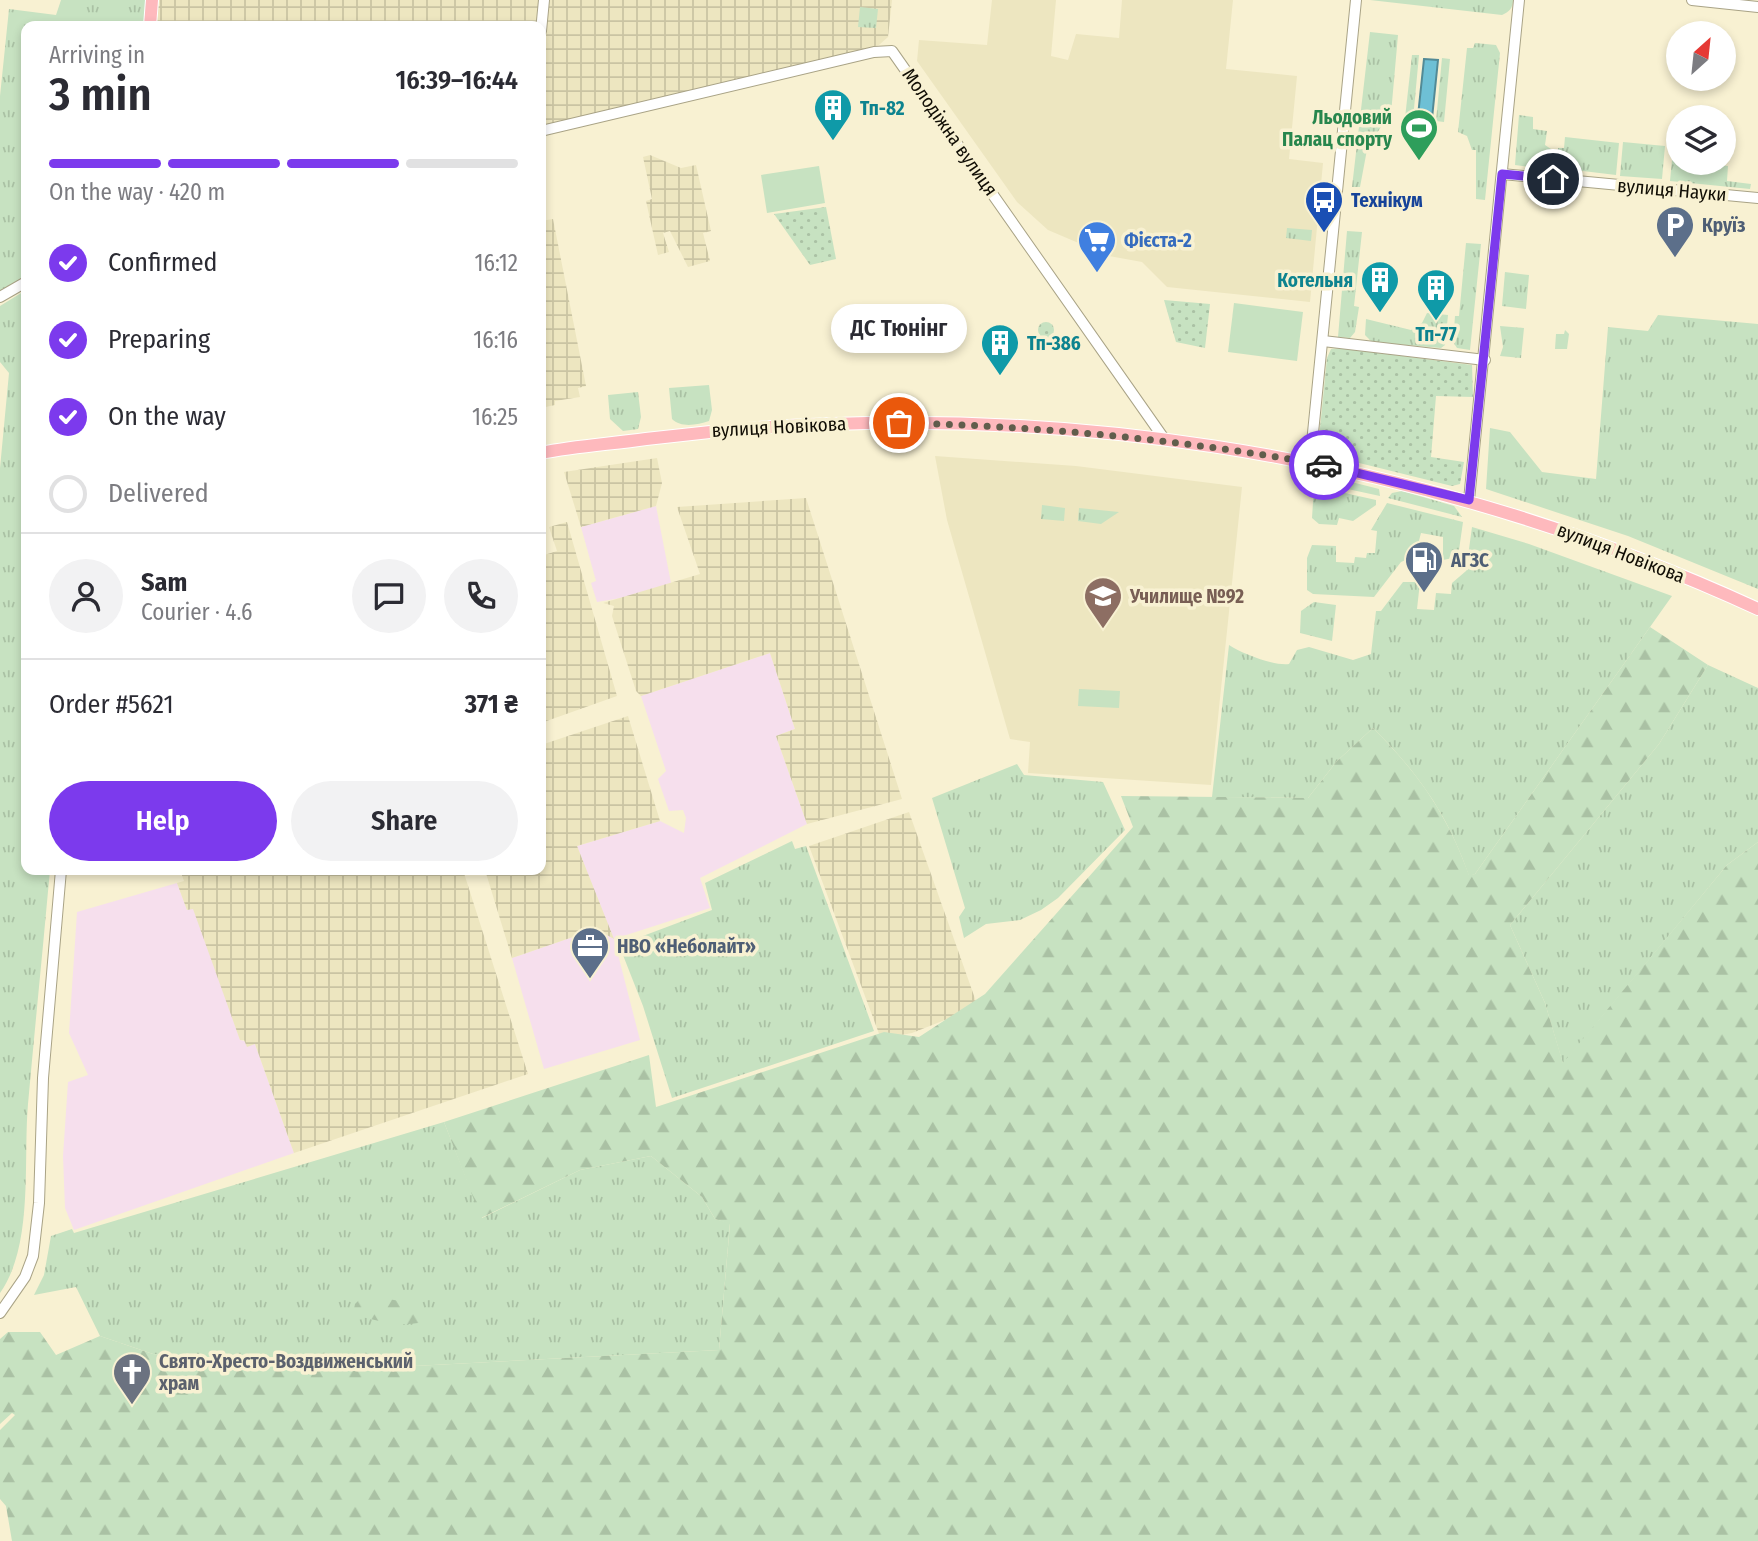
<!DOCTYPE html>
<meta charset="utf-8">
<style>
:root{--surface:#fff;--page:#f2f2f3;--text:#2b2b33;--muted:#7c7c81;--line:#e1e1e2;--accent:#7c3aed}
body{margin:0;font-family:"Fira Sans Condensed",sans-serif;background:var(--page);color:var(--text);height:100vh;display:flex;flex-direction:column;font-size:26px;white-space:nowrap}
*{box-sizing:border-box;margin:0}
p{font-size:23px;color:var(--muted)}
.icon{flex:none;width:38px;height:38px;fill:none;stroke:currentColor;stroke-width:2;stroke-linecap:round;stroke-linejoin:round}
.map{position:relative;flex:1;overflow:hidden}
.drawer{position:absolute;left:21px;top:21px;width:525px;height:854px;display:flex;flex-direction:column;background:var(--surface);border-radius:14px;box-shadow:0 4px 10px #0003}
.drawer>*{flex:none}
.needle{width:46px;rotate:27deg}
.controls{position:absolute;left:1666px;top:21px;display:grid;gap:14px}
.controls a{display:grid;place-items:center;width:70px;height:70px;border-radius:50%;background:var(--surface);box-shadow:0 4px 10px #0003;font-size:35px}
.pin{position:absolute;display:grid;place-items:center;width:60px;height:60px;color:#fff;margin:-30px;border:4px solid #fff;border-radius:50%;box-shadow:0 2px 7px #0007}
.courier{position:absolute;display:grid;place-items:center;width:70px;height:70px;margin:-35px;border:5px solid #7c3aed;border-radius:50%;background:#fff;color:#222;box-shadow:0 2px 9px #0007}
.bubble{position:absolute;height:49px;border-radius:24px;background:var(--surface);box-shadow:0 4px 10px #0003;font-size:23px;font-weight:600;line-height:49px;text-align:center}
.head em{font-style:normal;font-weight:600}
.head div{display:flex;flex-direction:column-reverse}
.head{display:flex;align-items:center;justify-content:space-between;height:119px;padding:0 28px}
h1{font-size:46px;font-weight:600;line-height:52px}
.bar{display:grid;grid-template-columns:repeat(4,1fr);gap:10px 7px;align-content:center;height:84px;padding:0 28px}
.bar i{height:9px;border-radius:5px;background:var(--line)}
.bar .on{background:var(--accent)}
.bar p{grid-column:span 4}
.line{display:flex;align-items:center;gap:18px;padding:0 28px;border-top:2px solid var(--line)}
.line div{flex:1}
.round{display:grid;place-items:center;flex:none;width:74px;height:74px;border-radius:37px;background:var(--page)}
ol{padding:0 28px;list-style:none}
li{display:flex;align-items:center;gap:21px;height:77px}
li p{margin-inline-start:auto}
li .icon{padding:7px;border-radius:50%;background:var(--accent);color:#fff;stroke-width:4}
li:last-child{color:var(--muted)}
li i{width:38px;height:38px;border:4px solid var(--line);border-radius:50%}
.button{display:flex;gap:14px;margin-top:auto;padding:14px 28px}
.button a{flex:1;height:80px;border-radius:42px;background:var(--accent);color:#fff;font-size:28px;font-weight:600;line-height:80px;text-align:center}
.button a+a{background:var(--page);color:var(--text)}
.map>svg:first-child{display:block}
.commercial{fill:#f6dfed}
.industrial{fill:url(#industrial-grid)}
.built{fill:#ede6c0}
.grass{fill:url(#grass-tufts)}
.forest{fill:url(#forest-firs)}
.park{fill:url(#park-dots)}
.pitch{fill:#c7e2c1}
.water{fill:#6ec0d5;stroke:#528a96;stroke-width:2}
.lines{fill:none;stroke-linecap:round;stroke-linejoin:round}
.minor-casing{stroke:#a9a386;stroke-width:12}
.major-casing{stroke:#fff;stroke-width:14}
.minor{stroke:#fff;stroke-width:10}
.major{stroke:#feb9bd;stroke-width:12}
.done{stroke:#615d4c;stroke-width:7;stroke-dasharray:0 12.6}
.route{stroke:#7c3aed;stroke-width:9}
.labels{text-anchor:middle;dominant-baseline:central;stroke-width:7;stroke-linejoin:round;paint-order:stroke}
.culture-label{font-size:19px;font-weight:bold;fill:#0d838f;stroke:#f8f1d2;text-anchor:start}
.leisure-label{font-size:19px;font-weight:bold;fill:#27864d;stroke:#f8f1d2;text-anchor:end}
.street-label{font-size:19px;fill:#100d04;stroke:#f8f1d2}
.transit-label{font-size:19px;font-weight:bold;fill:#164399;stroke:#f8f1d2;text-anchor:start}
.service-label{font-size:19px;font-weight:bold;fill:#4e5e75;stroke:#f8f1d2;text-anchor:start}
.shop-label{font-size:19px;font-weight:bold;fill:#366cbe;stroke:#f8f1d2;text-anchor:start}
.education-label{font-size:19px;font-weight:bold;fill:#785e54;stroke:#f8f1d2;text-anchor:start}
.worship-label{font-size:19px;font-weight:bold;fill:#5b616d;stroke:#f8f1d2;text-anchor:start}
</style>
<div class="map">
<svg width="1758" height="1541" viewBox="0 0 1758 1541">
<defs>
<pattern id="industrial-grid" width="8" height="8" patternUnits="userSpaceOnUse" patternTransform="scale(1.75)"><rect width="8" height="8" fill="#ede6c0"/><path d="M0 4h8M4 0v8" fill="none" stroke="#cac4a3"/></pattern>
<pattern id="grass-tufts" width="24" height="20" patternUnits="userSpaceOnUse" patternTransform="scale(1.75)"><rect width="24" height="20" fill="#c7e2c1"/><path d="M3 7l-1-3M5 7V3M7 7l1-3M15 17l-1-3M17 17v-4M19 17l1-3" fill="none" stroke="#aac1a4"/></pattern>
<pattern id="forest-firs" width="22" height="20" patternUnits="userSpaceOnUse" patternTransform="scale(1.75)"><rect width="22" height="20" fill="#c7e2c1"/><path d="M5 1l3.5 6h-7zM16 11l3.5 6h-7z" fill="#aac1a4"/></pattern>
<pattern id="park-dots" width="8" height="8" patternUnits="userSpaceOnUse" patternTransform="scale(1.75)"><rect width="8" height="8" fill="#c7e2c1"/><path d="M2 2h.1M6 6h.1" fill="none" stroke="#aac1a4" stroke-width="1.8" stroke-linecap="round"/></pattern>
</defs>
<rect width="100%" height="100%" fill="#f8f1d2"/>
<g class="commercial">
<polygon points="656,506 671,583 633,596 597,602 591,583 596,581 581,527"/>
<polygon points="770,653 795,729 776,736 807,824 700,878 710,908 614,939 640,1040 544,1069 512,958 596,929 613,938 577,846 660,821 684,833 686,818 683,810 669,811 658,779 666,771 641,696"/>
<polygon points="177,883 187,910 193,908 203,932 240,1040 255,1044 294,1153 74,1230 65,1208 63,1156 68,1082 88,1075 69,1033 77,912"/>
</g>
<g class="industrial">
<polygon points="159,0 540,0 537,26 156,26"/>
<polygon points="549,0 892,0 888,37 879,45 551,127 541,125 541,79"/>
<polygon points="650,155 681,168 696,165 711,231 703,233 710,261 688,267 670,231 663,233 669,252 658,255 646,201 652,199 643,157"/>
<polygon points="553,219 586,386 578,388 580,397 555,401 555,405 541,408 541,221"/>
<polygon points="657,458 662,483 656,506 581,527 564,472"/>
<polygon points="806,498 902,799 807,824 776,736 795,729 770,653 641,696 636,691 612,616 614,606 603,603 700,574 677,507"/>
<polygon points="567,522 617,696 541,723 541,556 557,551 549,527"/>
<polygon points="628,716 660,821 577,846 614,939 596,929 512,958 485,870 541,870 541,745"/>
<polygon points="909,812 978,1007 912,1033 881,1039 809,846"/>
<polygon points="180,870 463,870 528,1074 294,1153 255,1044 247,1047 244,1040 240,1040 193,909 187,910 177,883 184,881"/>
</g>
<g class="built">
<polygon points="992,0 1056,0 1051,56 1068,60 1076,34 1119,38 1122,0 1233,0 1226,69 1297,76 1289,159 1323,163 1310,302 1167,287 1142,262 1109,256 1048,230 1017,202 917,61 919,40 987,45"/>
<polygon points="935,456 1076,466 1242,487 1211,785 1028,773 1030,742 1010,739 947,520"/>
</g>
<g class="grass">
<polygon points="61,0 148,0 146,26 26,26 26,278 0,293 0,96 9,9 56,15"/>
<path d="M1370 0H1513C1513 8 1509 12 1502 15Z"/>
<polygon points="860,7 878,9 876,28 858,27"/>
<polygon points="1370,32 1398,35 1390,125 1381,127 1373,139 1369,139 1360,187 1352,187"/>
<polygon points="1475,43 1496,45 1500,53 1485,200 1476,199 1476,150 1472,150 1467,136 1458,132 1467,48 1473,48"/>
<polygon points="1412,55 1419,55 1413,119 1405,118"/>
<polygon points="1442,58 1450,59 1444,122 1436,121"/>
<polygon points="1519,115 1533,117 1533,129 1547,131 1545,145 1551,149 1546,169 1515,165"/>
<polygon points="1565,137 1619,143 1616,175 1558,168 1558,148 1564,148"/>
<polygon points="1623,142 1665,146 1662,179 1620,176"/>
<polygon points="1672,160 1728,166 1727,181 1751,184 1750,189 1670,181"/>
<polygon points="1287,228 1312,230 1311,241 1286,238"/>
<polygon points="1347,231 1362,232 1354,306 1359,307 1355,332 1350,338 1338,337"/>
<polygon points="1466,243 1481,244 1470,350 1457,348 1453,342 1455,316 1459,316"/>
<polygon points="1505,272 1529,275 1526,309 1502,306"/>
<path d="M26 290V870H50C43 948 35 1026 28 1104 23 1161 34 1245 0 1293V468L9 373 0 362V306Z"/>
<polygon points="1427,313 1448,315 1445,345 1441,348 1372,342 1365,335 1366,319 1411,330 1422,323"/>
<polygon points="1658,315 1758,324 1758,589 1628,536 1486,489 1490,428 1510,432 1542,472 1596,479 1608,327 1648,331"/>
<polygon points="1500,326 1524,328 1521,358 1500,356 1503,347"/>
<polygon points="1565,330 1569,334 1567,349 1555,349 1556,334 1564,334"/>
<path d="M709 385 712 410 709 421C697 425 681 428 672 419L669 388Z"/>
<polygon points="638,392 641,417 638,429 623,431 610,419 608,395"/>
<polygon points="1328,476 1379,489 1380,496 1315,482"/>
<polygon points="1314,486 1376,500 1376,505 1353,521 1339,518 1337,525 1319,524 1312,518"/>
<polygon points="1402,491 1454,506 1462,517 1388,498 1392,493"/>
<polygon points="1387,503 1463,522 1458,557 1443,560 1443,537 1421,533 1415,556 1401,562 1374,597 1313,594 1307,590 1307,558 1312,545 1336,546 1336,562 1354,563 1355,557 1366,558 1367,553 1375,553 1377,531 1371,530"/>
<polygon points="1042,505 1065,508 1064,521 1041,519"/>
<polygon points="1079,508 1119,512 1101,524 1078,521"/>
<path d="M1472 527 1529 544 1672 596 1475 874 1469 876C1448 815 1419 774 1373 728L1337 761 1308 798 1212 797 1229 645C1243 654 1274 666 1289 664L1297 650 1309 647 1353 660 1371 654 1376 611H1381L1403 582H1420L1417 609 1434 610 1436 593 1451 594 1452 583 1466 571Z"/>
<polygon points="1314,602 1336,605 1332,641 1300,633 1301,611"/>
<polygon points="1708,665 1758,688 1758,842 1727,865 1563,1064 1545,1003 1510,925 1659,744"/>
<polygon points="1017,764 1024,775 1103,782 1125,830 1058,898 1041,910 1020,920 986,924 964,938 959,917 965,908 932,798"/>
<polygon points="792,841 795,849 806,846 874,1031 672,1098 643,1006 619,945 712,910 705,883"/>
<polygon points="444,1122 482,1218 580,1170 651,1156 702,1197 715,1219 730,1223 719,1350 337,1370 153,1354 100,1336 76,1287 34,1295 44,1275 51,1236 72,1229 74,1233"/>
</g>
<g class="forest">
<path d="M1650 627 1708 665 1659 744 1510 925 1545 1003 1563 1063 1727 865 1758 842V1541H12L6 1506 0 1499V1430L15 1415 12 1413 0 1424V1339L8 1332H40L56 1355 100 1336 153 1354 337 1370 719 1350 730 1224 715 1219 702 1197 651 1156 580 1170 481 1218 444 1122 649 1055 656 1107 884 1032 919 1037 985 994 1133 827 1121 796 1308 798 1337 761 1373 728C1419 774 1447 814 1469 875L1475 874Z"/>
<path d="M377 1297 411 1303 430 1319C408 1330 376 1321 353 1314L355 1304 361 1298Z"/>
</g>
<g class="park">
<polygon points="826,207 836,259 810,265 774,214"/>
<polygon points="1164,300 1210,304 1205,348 1176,342"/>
<circle cx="1046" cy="330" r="8"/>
<polygon points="1341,348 1472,365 1473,397 1436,396 1431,457 1464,462 1460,484 1452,486 1323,454 1318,448 1327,358 1331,349"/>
</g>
<g class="pitch">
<polygon points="819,166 825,203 767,213 761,175"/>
<polygon points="1234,303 1303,312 1297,361 1228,352"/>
<polygon points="1079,689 1120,691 1119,708 1078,706"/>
</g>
<polygon class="water" points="1424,59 1438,60 1432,118 1418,116"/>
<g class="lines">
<defs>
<g id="minor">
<polyline points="1692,0 1758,7"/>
<polyline points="541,31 544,0"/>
<polyline points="541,131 874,52 892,51 1165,440"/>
<polyline points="1502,174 1758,198"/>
<polyline points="0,297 26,282"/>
<polyline points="1323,341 1485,360"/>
<polyline points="1310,463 1356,0"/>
<polyline points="1469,500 1519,0"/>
<polyline points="0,1313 25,1277 33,1256 39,1203 43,1078 61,870"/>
</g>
<g id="major">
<polyline points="150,26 152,0"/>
<path d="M541 453C575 446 611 444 646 439 1022 391 1413 450 1758 609"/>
</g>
</defs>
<use href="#minor" class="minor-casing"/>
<use href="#major" class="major-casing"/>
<use href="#minor" class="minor"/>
<use href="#major" class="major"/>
</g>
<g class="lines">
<path class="done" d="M899 423C1042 426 1183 440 1324 465"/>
<polyline class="route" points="1324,465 1469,500 1502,174 1553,179"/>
</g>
<defs>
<symbol id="building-pin" viewBox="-11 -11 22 30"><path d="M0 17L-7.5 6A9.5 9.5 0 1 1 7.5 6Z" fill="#0f9aa8" stroke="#f8f1d2"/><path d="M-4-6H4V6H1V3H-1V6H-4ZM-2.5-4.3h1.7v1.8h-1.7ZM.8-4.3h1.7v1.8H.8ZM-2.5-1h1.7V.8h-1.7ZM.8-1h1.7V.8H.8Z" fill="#fff"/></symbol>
<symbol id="stadium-pin" viewBox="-11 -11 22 30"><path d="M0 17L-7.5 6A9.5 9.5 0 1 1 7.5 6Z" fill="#2e9e5b" stroke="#f8f1d2"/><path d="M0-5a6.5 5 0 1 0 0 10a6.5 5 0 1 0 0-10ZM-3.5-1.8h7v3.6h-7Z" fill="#fff"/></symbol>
<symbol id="bus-pin" viewBox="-11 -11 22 30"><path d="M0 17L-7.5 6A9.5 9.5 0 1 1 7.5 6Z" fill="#1a4fb4" stroke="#f8f1d2"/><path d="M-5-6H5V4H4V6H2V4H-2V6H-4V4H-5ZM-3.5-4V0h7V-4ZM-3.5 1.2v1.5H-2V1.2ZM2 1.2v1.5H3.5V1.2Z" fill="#fff"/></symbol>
<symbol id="parking-pin" viewBox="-11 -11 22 30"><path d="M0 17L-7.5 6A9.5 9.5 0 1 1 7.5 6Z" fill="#5c6f8a" stroke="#f8f1d2"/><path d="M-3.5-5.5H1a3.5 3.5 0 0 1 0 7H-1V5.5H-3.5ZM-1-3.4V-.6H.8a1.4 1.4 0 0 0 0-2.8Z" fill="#fff"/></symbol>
<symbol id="supermarket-pin" viewBox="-11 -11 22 30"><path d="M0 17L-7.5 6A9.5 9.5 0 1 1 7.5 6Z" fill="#3f7fe0" stroke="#f8f1d2"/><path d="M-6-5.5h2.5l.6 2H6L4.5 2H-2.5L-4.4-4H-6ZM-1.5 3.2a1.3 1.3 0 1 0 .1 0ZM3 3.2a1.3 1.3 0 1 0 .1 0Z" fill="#fff"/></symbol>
<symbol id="fuel-pin" viewBox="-11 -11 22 30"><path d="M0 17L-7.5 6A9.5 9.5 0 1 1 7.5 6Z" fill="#5c6f8a" stroke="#f8f1d2"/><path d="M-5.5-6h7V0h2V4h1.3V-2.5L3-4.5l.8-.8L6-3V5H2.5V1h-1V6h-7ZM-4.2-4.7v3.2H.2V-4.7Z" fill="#fff"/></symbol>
<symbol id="university-pin" viewBox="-11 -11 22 30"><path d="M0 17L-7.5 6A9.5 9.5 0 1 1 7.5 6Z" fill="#8d6e63" stroke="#f8f1d2"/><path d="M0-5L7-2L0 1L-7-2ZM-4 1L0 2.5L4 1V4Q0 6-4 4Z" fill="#fff"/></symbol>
<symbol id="office-pin" viewBox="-11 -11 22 30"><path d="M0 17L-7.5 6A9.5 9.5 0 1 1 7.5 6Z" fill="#5c6f8a" stroke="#f8f1d2"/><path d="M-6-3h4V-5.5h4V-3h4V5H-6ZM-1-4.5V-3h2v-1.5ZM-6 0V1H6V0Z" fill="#fff"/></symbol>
<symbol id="church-pin" viewBox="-11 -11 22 30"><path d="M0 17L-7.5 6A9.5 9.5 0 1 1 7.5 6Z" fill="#6b7280" stroke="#f8f1d2"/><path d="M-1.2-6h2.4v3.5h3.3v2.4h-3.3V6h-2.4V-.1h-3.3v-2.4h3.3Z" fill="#fff"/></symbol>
</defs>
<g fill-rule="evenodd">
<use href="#building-pin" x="811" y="86" width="44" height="60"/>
<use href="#stadium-pin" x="1397" y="106" width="44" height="60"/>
<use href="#bus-pin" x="1302" y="178" width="44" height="60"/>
<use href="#parking-pin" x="1653" y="203" width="44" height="60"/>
<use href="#supermarket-pin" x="1075" y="218" width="44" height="60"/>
<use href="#building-pin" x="1358" y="258" width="44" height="60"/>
<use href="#building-pin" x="1414" y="266" width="44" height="60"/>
<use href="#building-pin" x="978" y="321" width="44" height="60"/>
<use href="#fuel-pin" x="1402" y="538" width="44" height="60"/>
<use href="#university-pin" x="1081" y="574" width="44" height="60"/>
<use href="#office-pin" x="568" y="924" width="44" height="60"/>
<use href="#church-pin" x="110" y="1350" width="44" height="60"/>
</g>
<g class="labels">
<g class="culture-label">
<text x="860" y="108">Тп-82</text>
<text x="1353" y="280" text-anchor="end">Котельня</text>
<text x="1436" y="334" text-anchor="middle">Тп-77</text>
<text x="1027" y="343">Тп-386</text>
</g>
<g class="leisure-label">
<text x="1392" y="117">Льодовий<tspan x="1392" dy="22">Палац спорту</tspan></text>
</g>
<g class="street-label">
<text transform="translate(950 132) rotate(55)">Молодіжна вулиця</text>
<text transform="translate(1672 190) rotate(5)">вулиця Науки</text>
<text transform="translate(779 427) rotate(-3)">вулиця Новікова</text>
<text transform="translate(1621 553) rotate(21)">вулиця Новікова</text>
</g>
<g class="transit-label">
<text x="1351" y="200">Технікум</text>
</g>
<g class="service-label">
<text x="1702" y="225">Круїз</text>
<text x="1451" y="560">АГЗС</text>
<text x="617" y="946">НВО «Неболайт»</text>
</g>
<g class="shop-label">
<text x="1124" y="240">Фiєста-2</text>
</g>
<g class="education-label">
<text x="1130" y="596">Училище №92</text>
</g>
<g class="worship-label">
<text x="159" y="1361">Свято-Хресто-Воздвиженський<tspan x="159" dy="22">храм</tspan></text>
</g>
</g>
</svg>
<div class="controls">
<a><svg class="needle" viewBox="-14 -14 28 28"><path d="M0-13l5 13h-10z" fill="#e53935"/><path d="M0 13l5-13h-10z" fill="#7c7c81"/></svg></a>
<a><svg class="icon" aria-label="layers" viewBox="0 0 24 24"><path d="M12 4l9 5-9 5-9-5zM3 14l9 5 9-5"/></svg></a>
</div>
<div class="pin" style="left:899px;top:423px;background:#ea580c"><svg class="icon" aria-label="bag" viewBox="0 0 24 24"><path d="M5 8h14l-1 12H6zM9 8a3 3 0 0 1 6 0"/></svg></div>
<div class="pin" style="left:1553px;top:179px;background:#1f2937"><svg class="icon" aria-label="home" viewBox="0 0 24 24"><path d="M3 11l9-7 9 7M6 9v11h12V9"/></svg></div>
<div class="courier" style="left:1324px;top:465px"><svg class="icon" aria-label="car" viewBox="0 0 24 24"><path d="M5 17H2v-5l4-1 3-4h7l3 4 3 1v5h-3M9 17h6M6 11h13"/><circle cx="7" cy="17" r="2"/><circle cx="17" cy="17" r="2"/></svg></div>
<div class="bubble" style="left:831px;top:304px;width:136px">ДС Тюнінг</div>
<section class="drawer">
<div class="head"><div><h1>3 min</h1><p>Arriving in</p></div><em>16:39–16:44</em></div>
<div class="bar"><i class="on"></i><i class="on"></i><i class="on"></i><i></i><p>On the way · 420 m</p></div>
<ol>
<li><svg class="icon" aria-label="check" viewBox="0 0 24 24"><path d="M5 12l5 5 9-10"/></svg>Confirmed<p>16:12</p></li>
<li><svg class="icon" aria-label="check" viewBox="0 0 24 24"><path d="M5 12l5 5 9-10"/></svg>Preparing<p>16:16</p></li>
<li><svg class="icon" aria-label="check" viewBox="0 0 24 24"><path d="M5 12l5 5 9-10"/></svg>On the way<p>16:25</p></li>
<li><i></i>Delivered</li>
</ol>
<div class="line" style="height:126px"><a class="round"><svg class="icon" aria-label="person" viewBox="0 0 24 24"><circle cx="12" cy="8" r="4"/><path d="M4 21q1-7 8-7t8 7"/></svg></a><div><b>Sam</b><p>Courier · 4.6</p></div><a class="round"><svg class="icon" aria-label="chat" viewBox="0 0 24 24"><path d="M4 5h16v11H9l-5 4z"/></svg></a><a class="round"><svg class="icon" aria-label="phone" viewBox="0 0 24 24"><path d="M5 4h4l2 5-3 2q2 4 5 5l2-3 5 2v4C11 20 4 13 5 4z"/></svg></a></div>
<div class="line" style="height:91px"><div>Order #5621</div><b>371 ₴</b></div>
<div class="button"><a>Help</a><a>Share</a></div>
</section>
</div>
